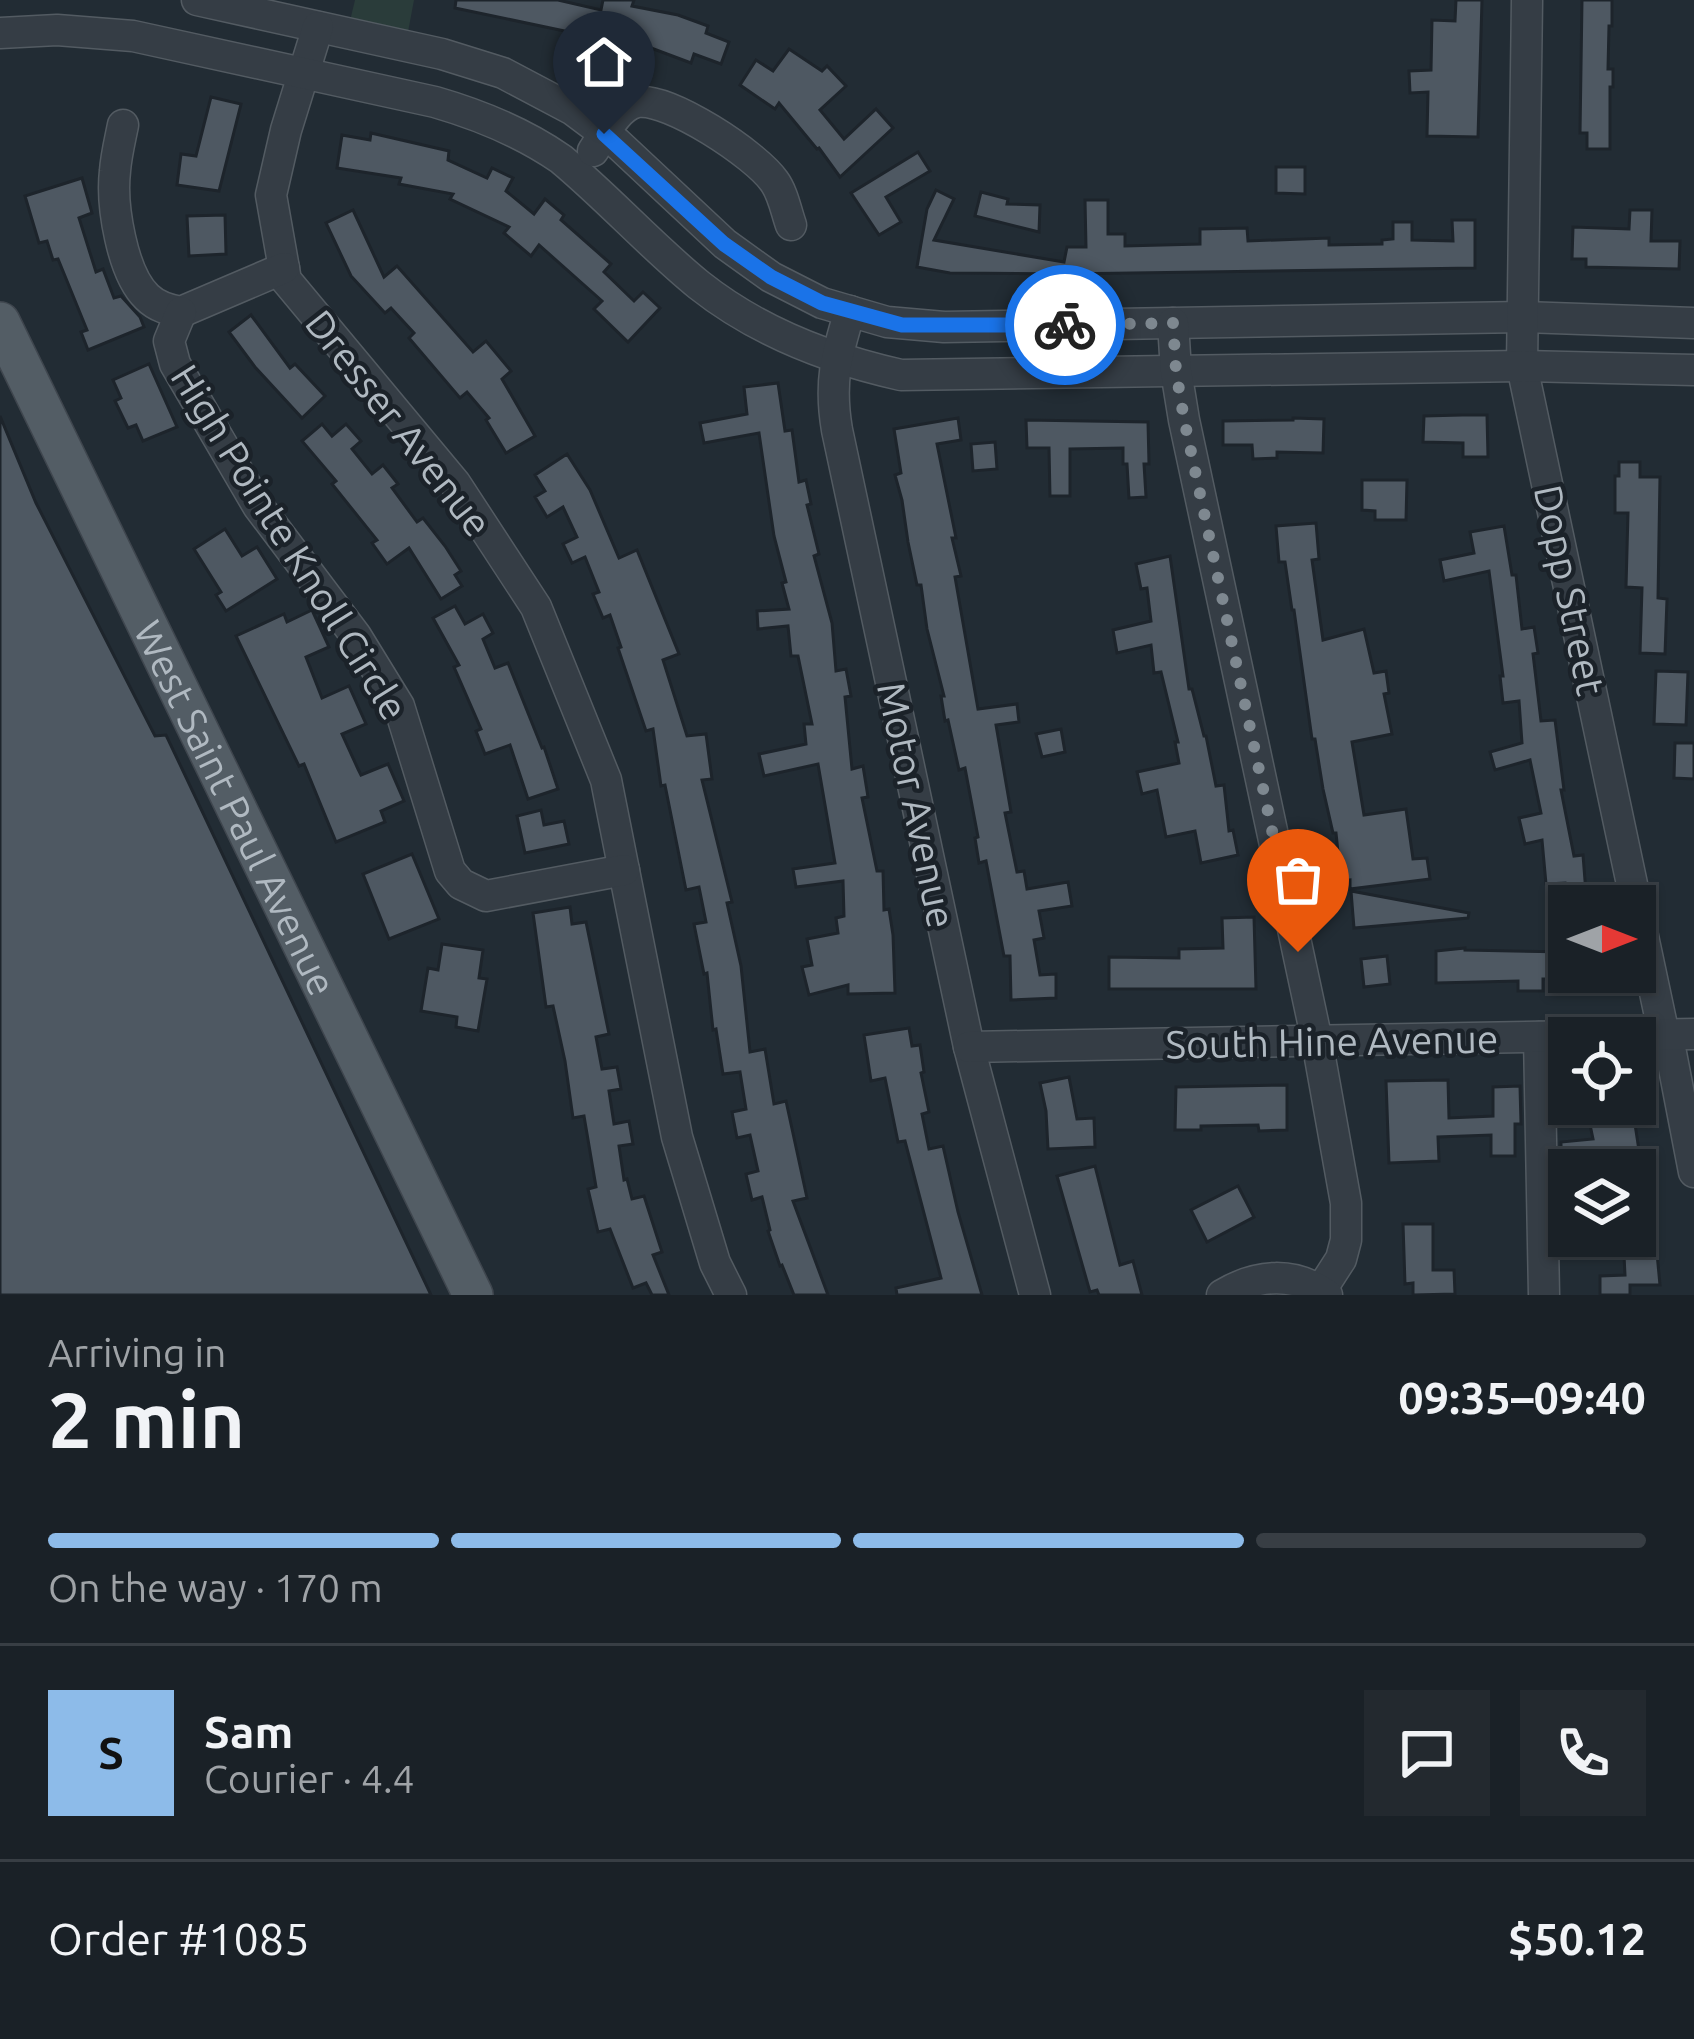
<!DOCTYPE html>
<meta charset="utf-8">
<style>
:root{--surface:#1a2127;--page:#23292f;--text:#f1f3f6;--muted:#9fa3a7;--line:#383e44;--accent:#8dbbe9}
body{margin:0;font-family:Ubuntu,sans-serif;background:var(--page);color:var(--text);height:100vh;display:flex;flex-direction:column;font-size:45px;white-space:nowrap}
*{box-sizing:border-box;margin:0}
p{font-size:39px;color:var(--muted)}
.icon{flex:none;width:66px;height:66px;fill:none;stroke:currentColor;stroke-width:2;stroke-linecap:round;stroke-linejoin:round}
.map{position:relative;height:1295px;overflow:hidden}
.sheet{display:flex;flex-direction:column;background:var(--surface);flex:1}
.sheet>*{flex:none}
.needle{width:78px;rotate:90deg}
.tools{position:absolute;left:1548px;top:885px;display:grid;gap:24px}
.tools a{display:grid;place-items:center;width:108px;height:108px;border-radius:0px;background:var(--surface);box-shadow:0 3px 9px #0004,0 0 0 3px var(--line);font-size:60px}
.pin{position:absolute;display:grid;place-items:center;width:102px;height:102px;color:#fff;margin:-123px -51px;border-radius:50% 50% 50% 0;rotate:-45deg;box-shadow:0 0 12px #0007}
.pin .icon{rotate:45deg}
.courier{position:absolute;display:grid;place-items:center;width:120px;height:120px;margin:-60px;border:9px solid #1a73e8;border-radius:50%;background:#fff;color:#222;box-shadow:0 3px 15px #0007}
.overview em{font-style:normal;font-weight:700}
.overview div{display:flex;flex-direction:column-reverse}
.overview{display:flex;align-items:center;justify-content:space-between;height:204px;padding:0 48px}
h1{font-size:78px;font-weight:700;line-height:90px}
.bar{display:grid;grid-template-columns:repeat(4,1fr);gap:18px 12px;align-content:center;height:144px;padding:0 48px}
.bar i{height:15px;border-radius:9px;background:var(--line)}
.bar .active{background:var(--accent)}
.bar p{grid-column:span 4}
.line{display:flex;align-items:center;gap:30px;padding:0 48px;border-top:3px solid var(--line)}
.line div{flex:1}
.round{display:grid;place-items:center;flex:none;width:126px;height:126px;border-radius:0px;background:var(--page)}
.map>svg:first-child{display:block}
.green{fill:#2a3c3a}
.building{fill:#4e5862;stroke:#1d242b;stroke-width:3}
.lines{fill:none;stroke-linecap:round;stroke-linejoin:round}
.minor-casing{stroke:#535b62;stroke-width:33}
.major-casing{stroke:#3f464e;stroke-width:42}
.minor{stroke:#353d45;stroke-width:30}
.major{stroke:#535d65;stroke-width:39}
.done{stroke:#7e8890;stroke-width:12;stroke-dasharray:0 21.6}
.route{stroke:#1a73e8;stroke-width:15}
.labels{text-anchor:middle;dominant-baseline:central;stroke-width:9;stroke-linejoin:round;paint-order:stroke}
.street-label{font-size:39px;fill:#b0b9c1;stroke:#1b2229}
</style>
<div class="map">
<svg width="1694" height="1295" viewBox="0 0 1694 1295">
<rect width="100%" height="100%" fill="#222c34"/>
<polygon class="green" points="355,0 414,0 408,32 350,21"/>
<g class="building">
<polygon points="456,0 558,0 601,10 603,0 634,0 632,6 678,15 708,26 706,33 729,42 721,64 694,54 691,63 643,45 642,47 613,41 614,32 577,24 574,33 455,8"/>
<polygon points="1456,0 1482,0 1478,137 1427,136 1428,92 1410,93 1409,71 1431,70 1432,20 1455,21"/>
<polygon points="1582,0 1612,0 1612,26 1609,26 1608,69 1613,69 1613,87 1610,87 1610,149 1587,149 1587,133 1580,133"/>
<polygon points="789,49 822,71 827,66 846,86 820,110 844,139 876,109 893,128 840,177 819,148 817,149 779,103 775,109 740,85 756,60 773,71"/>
<polygon points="211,97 241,104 219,191 177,185 181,154 196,156"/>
<polygon points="371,133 449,151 448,160 487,178 492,168 513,178 506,191 534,214 545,199 564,215 561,220 611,264 604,272 634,301 643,292 660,308 628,342 594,309 602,301 539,245 531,256 504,233 509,227 450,199 453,194 399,184 401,178 337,168 342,135 370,140"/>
<polygon points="918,152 930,171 886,197 901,222 879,235 851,193"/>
<polygon points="1276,167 1305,167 1305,194 1276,193"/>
<polygon points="82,178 92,213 79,218 96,272 103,269 114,298 121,296 140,317 144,327 88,350 81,332 87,330 58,259 53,260 47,241 39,243 25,196"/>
<polygon points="936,190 954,199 934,240 1064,262 1067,247 1086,247 1085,200 1108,200 1108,234 1125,234 1125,246 1200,244 1200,229 1247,228 1248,241 1329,238 1329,245 1382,244 1382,240 1393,239 1393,222 1412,222 1412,240 1453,241 1452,220 1475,220 1475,268 1062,274 950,273 917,267 927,209"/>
<polygon points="981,192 1008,199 1007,204 1040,205 1039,232 975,216"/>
<polygon points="353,210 384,277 397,266 473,352 486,341 511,371 502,379 535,436 506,453 486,420 489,418 467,392 460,398 409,338 414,333 391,308 385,313 351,276 326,223"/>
<polygon points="1630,210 1652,210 1651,241 1680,241 1679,269 1586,267 1586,259 1572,259 1573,227 1629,229"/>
<polygon points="225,215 226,254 189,256 187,216"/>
<polygon points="251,315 290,368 295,364 325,396 302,418 255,367 229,332"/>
<polygon points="149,364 177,427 143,441 136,425 128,428 115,401 121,398 113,380"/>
<polygon points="778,383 785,431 792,430 799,482 806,480 811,504 807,505 819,554 814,556 832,623 836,671 846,669 851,696 845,697 852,769 863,766 868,797 862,798 877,871 883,871 884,910 889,909 893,935 895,993 848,994 848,985 809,995 802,967 812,965 807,939 838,933 836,918 844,916 843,881 796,887 793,869 835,863 818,764 764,776 759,754 806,744 804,724 812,724 798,656 791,656 788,626 758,629 757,611 789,609 782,583 786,582 774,536 759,433 704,443 700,423 747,414 744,387"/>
<polygon points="1462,415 1487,415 1488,457 1463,457 1463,443 1423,442 1424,416"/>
<polygon points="0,416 36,503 155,736 166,735 431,1295 0,1295"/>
<polygon points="958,418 961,440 937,444 956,538 952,538 961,576 955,577 978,709 1017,704 1019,722 996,725 1011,812 1005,813 1017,872 1024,871 1027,889 1068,882 1072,906 1039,911 1044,938 1034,940 1040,975 1056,974 1056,998 1011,1000 1010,956 1004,956 986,861 979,863 975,838 978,837 965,768 959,770 948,720 945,721 941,696 944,696 927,629 921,585 917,585 908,542 902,500 895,475 901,473 894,429"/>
<polygon points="1293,418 1324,419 1323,453 1277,452 1277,458 1253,459 1252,445 1223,445 1223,421 1293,420"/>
<polygon points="1026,420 1148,422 1149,464 1144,464 1146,497 1129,498 1127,464 1123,464 1123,448 1070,449 1070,496 1050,496 1049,448 1027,448"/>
<polygon points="322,424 332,436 346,424 361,441 352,449 372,474 383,465 398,484 392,488 417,522 423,518 445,546 461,571 455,575 462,586 441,599 409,548 387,564 372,543 377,540 332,484 336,481 302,441"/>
<polygon points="995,442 997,469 973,471 971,444"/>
<polygon points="567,454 590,490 619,558 637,550 679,654 663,660 687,736 706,734 712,779 702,780 732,902 727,903 741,966 750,1052 765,1049 774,1104 786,1101 807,1198 793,1201 828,1295 794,1295 782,1265 780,1266 768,1231 770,1230 762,1197 752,1200 746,1174 758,1171 750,1135 737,1138 732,1112 746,1109 740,1072 723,1074 716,1029 713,1030 707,973 704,974 694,924 706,922 699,887 686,890 665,785 661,786 653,729 646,731 618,648 621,647 610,615 603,618 593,594 599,592 585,557 572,563 563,544 577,537 563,507 547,517 535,497 545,491 535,475"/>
<polygon points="1619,462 1640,462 1640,477 1660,477 1658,598 1667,599 1665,654 1640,653 1642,588 1626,587 1628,513 1615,513 1615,476 1619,476"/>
<polygon points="1362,480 1407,480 1406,520 1375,520 1375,511 1362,510"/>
<polygon points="1316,523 1319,559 1312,560 1323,640 1364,629 1374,673 1386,671 1389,693 1384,694 1392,734 1352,742 1364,815 1406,809 1413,859 1427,858 1430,879 1350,889 1350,880 1341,881 1336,833 1333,833 1323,789 1315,739 1312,739 1294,610 1292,610 1285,562 1279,562 1276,526"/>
<polygon points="1504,526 1512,575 1516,575 1522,629 1534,627 1538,653 1533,654 1541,721 1555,720 1564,790 1561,790 1574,856 1583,855 1587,906 1566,906 1565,883 1546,884 1542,840 1525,844 1519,818 1541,813 1530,760 1495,770 1490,752 1522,743 1519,701 1503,703 1500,676 1503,676 1489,571 1444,581 1440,560 1474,553 1470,532"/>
<polygon points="225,529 242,556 257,547 277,579 226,611 216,595 221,592 194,549"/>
<polygon points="1170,556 1189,689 1192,689 1204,736 1206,736 1216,786 1224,785 1229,831 1233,830 1238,855 1201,863 1195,831 1166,837 1157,790 1142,794 1137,772 1179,763 1175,742 1178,742 1161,672 1154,673 1151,645 1117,653 1113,630 1151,621 1147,588 1141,589 1136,564"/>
<polygon points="455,606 465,624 483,614 493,633 483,639 495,668 508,663 542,748 544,747 558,789 528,799 510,745 485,754 476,731 481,729 454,667 459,665 433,618"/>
<polygon points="312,610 329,647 306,657 322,698 349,686 366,724 342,734 358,769 361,775 388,764 404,801 381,811 385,822 336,842 304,764 299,766 236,636 284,614 287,622"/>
<polygon points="1656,671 1688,672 1686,725 1654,724"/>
<polygon points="1061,729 1065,752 1042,757 1036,734"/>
<polygon points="1675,743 1694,743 1694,779 1674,778"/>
<polygon points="541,810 544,825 564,821 569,844 525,853 517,816"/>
<polygon points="412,854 439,919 389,939 363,874"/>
<polygon points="1351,891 1469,913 1468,918 1354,928"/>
<polygon points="570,907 572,924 586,922 609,1034 596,1037 602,1069 617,1067 621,1089 609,1091 614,1124 629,1121 633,1144 619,1146 624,1180 627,1179 632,1199 644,1196 662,1252 653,1255 669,1295 652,1295 646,1283 633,1288 610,1229 598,1232 588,1189 596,1187 584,1116 573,1118 565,1061 553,1006 546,1007 533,913"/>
<polygon points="1254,917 1256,989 1109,989 1109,957 1179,958 1179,949 1223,948 1222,918"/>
<polygon points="442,944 483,950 479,978 487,979 478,1031 456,1027 457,1017 421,1011 428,968 438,970"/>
<polygon points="1465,948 1465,950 1569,952 1569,979 1543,979 1543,991 1518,991 1518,981 1436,983 1436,951"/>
<polygon points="1387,956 1390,984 1364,987 1361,959"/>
<polygon points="909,1028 912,1046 920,1045 924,1072 921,1073 929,1112 922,1114 929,1149 943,1146 958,1212 982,1295 897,1295 896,1288 941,1278 905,1141 898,1142 885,1078 871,1081 864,1035"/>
<polygon points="1069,1077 1077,1119 1094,1118 1095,1147 1048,1149 1046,1111 1040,1083"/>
<polygon points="1448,1080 1449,1118 1493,1116 1493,1087 1520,1086 1521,1124 1515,1124 1515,1156 1491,1156 1491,1135 1438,1137 1439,1161 1389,1163 1386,1081"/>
<polygon points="1287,1085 1287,1130 1259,1131 1258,1125 1201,1126 1201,1130 1175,1130 1176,1087"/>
<polygon points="1633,1111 1642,1170 1603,1170 1602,1162 1561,1165 1561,1142 1593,1139 1589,1120"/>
<polygon points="1095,1166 1120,1265 1133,1261 1142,1295 1099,1295 1097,1290 1090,1292 1057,1176"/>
<polygon points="1238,1186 1254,1217 1207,1242 1191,1210"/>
<polygon points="1653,1211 1660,1285 1630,1285 1630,1295 1600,1295 1600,1276 1625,1275 1623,1236 1635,1236 1635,1213"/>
<polygon points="1403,1224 1433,1224 1433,1270 1454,1270 1455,1294 1413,1295 1413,1283 1405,1284"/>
</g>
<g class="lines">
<defs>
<g id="minor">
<polyline points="197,0 442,54 503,73 573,110 617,143 725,244 771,277 822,303 887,322 944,327 1523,317 1694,323"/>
<polyline points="1527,0 1522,366 1664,1035 1671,1053 1694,1172"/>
<polyline points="318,27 286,130 271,195 286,280 455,483 536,607 606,780 677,1137 715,1263 731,1295"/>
<path d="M0 33 57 30 133 36 435 102C480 115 522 132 561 159 609 199 651 246 699 285 757 331 829 359 901 375L1522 366 1694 370"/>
<path d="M123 125C120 140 116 156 115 171 111 205 122 273 147 297 157 307 169 310 181 312L284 268"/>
<path d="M593 151C603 136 617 106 637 102 669 97 756 155 774 181 783 193 786 211 791 225"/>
<path d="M850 311C836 356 829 383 837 430L969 1047 1035 1295"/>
<polyline points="181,312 169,341 175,364 258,506 356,636 399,706 450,871 461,884 486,896 624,870"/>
<polyline points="1173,323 1176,371 1184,420 1317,1041 1346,1203 1346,1240 1341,1259 1321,1290"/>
<polyline points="1539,1037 1544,1295"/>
<polyline points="969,1047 1694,1034"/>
<path d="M1222 1295C1257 1274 1293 1271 1327 1295"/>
</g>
<g id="major">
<path id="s1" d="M0 322 473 1295"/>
</g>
</defs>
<use href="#minor" class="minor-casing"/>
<use href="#major" class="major-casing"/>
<use href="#minor" class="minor"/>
<use href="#major" class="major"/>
</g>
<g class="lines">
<polyline class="done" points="1065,325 1173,323 1176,371 1184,419 1298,952"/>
<polyline class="route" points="604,134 724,244 771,277 822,303 902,325 1065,325"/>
</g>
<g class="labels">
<g class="street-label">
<text transform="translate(399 423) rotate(52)">Dresser Avenue</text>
<text transform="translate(290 542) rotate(58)">High Pointe Knoll Circle</text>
<text transform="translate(1570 590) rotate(78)">Dopp Street</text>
<text transform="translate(917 805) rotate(78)">Motor Avenue</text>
<text stroke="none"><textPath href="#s1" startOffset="540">West Saint Paul Avenue</textPath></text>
<text transform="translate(1332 1041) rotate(-1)">South Hine Avenue</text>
</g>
</g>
</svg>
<div class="tools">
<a><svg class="needle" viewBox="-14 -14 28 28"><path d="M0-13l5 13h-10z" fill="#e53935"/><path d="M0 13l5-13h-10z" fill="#9fa3a7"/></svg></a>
<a><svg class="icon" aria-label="locate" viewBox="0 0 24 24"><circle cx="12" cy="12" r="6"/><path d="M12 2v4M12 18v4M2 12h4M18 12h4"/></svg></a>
<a><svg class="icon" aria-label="layers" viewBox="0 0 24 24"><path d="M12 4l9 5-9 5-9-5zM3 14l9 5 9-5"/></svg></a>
</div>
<div class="pin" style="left:1298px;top:952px;background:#ea580c"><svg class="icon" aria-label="bag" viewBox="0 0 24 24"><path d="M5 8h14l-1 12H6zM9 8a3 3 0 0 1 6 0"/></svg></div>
<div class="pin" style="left:604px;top:134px;background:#1f2937"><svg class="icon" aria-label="home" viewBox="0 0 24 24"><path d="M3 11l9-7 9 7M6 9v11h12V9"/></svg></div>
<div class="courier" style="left:1065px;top:325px"><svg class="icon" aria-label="bike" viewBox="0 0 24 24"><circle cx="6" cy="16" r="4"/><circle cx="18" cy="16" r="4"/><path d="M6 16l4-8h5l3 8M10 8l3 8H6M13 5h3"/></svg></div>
</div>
<section class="sheet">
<div class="overview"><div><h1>2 min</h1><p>Arriving in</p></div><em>09:35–09:40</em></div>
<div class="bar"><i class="active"></i><i class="active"></i><i class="active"></i><i></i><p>On the way · 170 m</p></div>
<div class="line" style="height:216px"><b class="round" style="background:var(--accent);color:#111">S</b><div><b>Sam</b><p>Courier · 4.4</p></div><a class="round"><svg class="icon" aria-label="chat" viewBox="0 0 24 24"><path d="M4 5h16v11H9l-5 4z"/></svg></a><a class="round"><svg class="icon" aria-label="phone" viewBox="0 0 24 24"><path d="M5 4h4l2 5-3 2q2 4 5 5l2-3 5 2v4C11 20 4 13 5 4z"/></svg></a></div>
<div class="line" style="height:156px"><div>Order #1085</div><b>$50.12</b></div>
</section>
